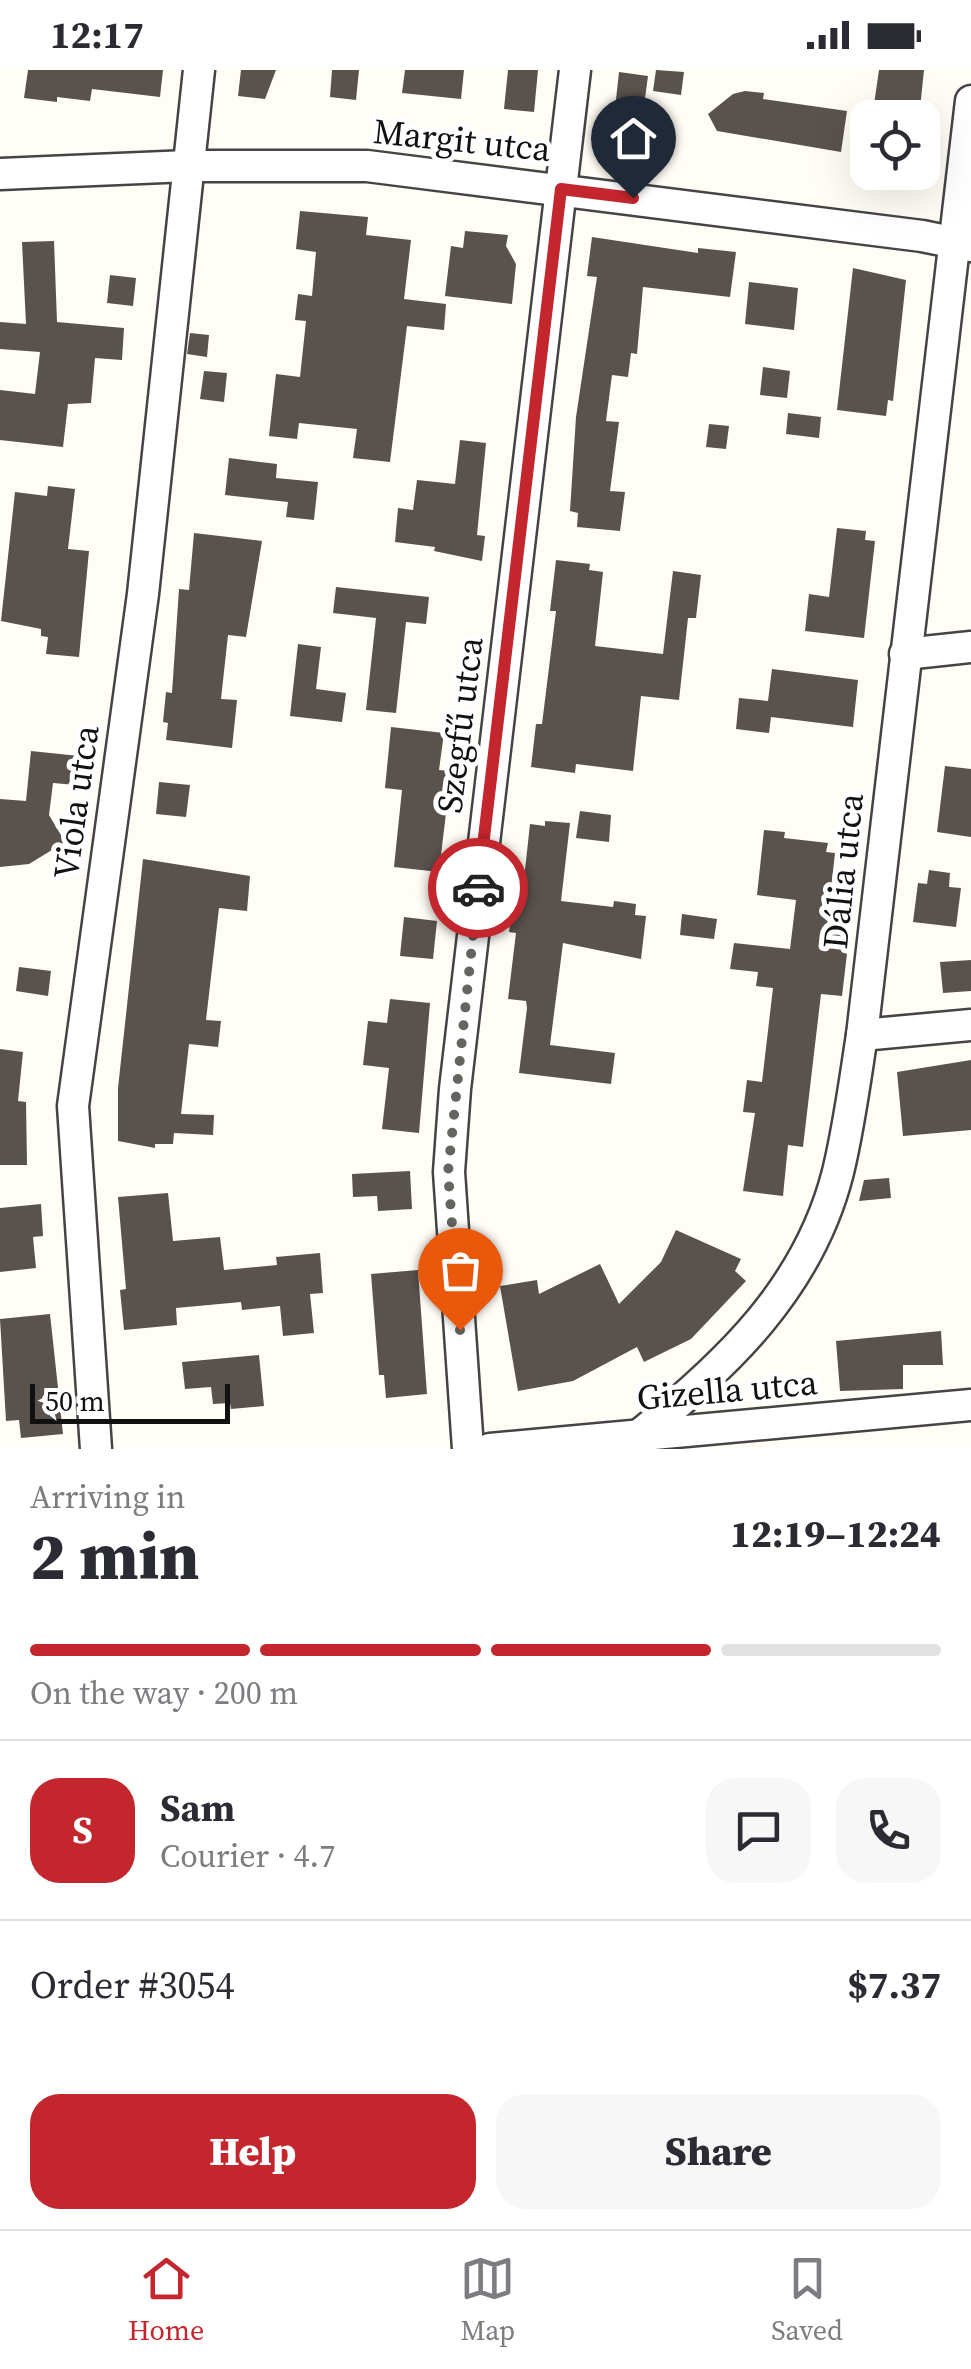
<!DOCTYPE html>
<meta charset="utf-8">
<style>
:root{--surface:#fff;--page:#f7f7f7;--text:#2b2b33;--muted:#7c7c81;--line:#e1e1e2;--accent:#c4262e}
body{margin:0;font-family:"Source Serif 4",serif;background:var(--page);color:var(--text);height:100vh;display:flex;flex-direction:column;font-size:38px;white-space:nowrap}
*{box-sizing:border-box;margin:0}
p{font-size:32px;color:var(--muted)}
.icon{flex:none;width:55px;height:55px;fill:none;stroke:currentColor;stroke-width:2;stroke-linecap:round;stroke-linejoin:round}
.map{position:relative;height:1379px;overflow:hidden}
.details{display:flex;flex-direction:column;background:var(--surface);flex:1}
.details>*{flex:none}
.buttons{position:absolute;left:850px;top:30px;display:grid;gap:20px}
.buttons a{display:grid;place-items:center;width:90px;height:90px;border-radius:20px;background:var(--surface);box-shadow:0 10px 40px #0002;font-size:50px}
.scale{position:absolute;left:30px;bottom:25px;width:200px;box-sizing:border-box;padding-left:10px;border:5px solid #111;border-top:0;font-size:28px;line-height:35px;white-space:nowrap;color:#111;-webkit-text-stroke:8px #fff;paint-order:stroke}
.pin{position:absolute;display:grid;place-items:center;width:85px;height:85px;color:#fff;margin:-102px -42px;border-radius:50% 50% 50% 0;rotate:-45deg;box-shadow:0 0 10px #0007}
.pin .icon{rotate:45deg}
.courier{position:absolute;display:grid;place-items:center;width:100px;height:100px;margin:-50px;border:8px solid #c4262e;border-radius:50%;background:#fff;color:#222;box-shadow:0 2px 12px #0007}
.headline em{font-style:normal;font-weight:800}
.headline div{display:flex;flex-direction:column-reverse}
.headline{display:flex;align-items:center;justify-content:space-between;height:170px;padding:0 30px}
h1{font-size:65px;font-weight:800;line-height:75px}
.bar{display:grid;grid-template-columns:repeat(4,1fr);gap:15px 10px;align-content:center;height:120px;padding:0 30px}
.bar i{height:12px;border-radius:8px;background:var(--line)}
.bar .active{background:var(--accent)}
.bar p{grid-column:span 4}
.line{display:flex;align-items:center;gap:25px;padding:0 30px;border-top:2px solid var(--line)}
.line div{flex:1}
.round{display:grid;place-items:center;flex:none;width:105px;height:105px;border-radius:30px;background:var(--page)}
.button{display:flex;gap:20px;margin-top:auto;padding:20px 30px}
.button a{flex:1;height:115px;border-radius:30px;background:var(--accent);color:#fff;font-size:40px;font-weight:800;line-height:115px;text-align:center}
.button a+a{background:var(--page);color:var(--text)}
.status{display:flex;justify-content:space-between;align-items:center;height:70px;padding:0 50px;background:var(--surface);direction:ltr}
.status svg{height:28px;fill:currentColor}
.tabs{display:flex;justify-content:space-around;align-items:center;height:140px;border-top:2px solid var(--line);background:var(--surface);font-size:28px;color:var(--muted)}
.tabs a{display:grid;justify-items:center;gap:5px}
.tabs .active{color:var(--accent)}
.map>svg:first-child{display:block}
.building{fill:#5a524d}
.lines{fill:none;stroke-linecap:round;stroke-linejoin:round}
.street-casing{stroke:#444;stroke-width:35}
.street{stroke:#fff;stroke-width:30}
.done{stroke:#646461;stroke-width:10;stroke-dasharray:0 18}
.route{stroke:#c4262e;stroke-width:12}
.labels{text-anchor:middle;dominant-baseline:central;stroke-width:10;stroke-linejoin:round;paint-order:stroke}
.street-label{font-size:35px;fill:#111;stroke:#fff}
</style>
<div class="status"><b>12:17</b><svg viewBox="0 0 49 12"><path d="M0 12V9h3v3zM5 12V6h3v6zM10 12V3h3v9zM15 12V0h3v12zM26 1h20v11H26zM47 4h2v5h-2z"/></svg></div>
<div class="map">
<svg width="971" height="1379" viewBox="0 0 971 1379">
<rect width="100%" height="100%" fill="#fffdf5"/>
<g class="building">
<polygon points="28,0 163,0 160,27 92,19 90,31 57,27 57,32 24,28"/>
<polygon points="241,0 276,0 265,29 238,26"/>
<polygon points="332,0 359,0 356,30 330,27"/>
<polygon points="405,0 464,0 461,29 402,23"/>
<polygon points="508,0 538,0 534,42 504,39"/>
<polygon points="656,0 684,2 681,25 653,21"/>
<polygon points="879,0 924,0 919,48 872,48"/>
<polygon points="619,2 648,6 642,51 614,48"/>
<polygon points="745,21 764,23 763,29 847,41 841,82 717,61 708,44 733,24"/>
<polygon points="300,141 368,147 366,165 411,170 404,229 446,234 444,260 407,256 390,392 353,388 357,359 299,353 297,369 269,366 276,304 300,307 306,251 295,250 298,224 312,226 316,182 296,179"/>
<polygon points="465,161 508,165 506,176 516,194 512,234 445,226 451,176 463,178"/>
<polygon points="592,167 698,183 698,178 736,182 730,227 643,217 637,284 631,283 628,307 612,305 606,351 619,352 610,421 625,422 620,461 577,457 578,443 570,441 576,347 597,207 587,206"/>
<polygon points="54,171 57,252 124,258 122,290 95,288 91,333 68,334 63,377 0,370 0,320 35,324 40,282 0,279 0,252 26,254 22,172"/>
<polygon points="853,198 906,210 893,331 888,330 886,346 837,340"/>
<polygon points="110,205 136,208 133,236 107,233"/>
<polygon points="749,212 798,218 794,260 745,254"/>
<polygon points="190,263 209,265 207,287 187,284"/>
<polygon points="763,297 790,301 787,328 760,325"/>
<polygon points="204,301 227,303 224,332 200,329"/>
<polygon points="788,343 821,347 819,368 786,364"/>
<polygon points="709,354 729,356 726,379 706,377"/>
<polygon points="460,370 486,373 477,465 485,466 482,491 434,481 435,477 395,472 398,438 413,440 417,410 455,414"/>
<polygon points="229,388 277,394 276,408 318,412 314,450 286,447 288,432 225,425"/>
<polygon points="48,416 75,419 68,479 89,481 79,587 46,584 48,567 41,566 41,559 1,551 15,422 47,426"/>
<polygon points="837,458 866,461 865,470 875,471 864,568 805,561 809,524 829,527"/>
<polygon points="194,463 262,471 246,567 228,565 221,629 237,630 232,678 166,670 168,653 163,652 166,622 172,623 179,519 189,520"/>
<polygon points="556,490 590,494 589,500 603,502 595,576 663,584 673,501 701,505 696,548 688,548 679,630 641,626 633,701 576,694 575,703 531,697 536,654 542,654 556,541 550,541"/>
<polygon points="336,517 429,527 426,554 406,552 396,643 366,640 376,548 333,543"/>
<polygon points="298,574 321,577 316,619 346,623 342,652 290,646"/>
<polygon points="772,599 858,610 853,657 771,647 769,663 736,659 739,628 768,631"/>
<polygon points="391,657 444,663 439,700 451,701 439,802 394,797 402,720 385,718"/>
<polygon points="31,681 79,686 76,715 53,713 49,745 65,772 29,794 0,797 0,729 26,731"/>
<polygon points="945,696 971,699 971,767 937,762"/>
<polygon points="159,712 190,715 186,747 156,744"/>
<polygon points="580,741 611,745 609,772 576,768"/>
<polygon points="545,751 570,753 561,831 613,837 614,831 636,834 635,845 646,846 641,889 563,873 550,975 615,983 611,1014 519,1003 527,938 526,931 508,929 516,863 509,862 514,817 523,818 530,754 545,756"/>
<polygon points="764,760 785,762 784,768 828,773 826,782 835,783 827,855 850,858 842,926 821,924 803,1077 788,1075 783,1126 743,1121 755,1043 743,1042 747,1010 762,1012 773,918 756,916 758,902 730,899 734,873 790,879 796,830 757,825"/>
<polygon points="143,789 250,806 247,841 219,838 206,950 221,951 218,977 189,974 181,1044 214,1045 213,1065 174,1063 173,1074 155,1074 155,1078 118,1071 118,1018"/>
<polygon points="929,800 950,803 949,817 961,818 956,857 913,852 918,813 927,814"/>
<polygon points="682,844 717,849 714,869 680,865"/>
<polygon points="404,847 437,851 433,889 400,886"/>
<polygon points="971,890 971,921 943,923 940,892"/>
<polygon points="19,897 51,901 48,926 16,921"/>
<polygon points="390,929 430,933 419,1063 382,1059 389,998 363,995 368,951 387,953"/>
<polygon points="0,979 23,982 18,1031 26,1032 27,1095 0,1095"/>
<polygon points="971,990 971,1060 903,1066 897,1002"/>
<polygon points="410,1101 412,1139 378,1141 377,1126 353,1127 352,1104"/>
<polygon points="889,1108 891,1128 859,1131 864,1110"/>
<polygon points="168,1123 173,1171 220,1167 224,1200 277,1195 276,1187 320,1183 323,1223 310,1224 314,1263 283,1266 280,1236 242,1240 241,1232 176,1238 177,1255 124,1260 120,1220 126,1219 118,1127"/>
<polygon points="41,1134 43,1166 33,1167 36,1198 0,1202 0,1138"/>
<polygon points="676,1160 741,1189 735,1201 746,1211 691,1269 644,1292 637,1277 573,1311 518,1321 500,1216 537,1210 539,1224 600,1194 619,1234 661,1192"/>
<polygon points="418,1200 427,1324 386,1328 384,1305 379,1305 371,1204"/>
<polygon points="50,1244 63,1364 21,1368 19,1350 6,1351 0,1249"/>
<polygon points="941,1261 943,1295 903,1295 903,1319 840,1321 836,1271"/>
<polygon points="259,1285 264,1336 231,1339 230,1333 213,1334 211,1317 185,1319 182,1292"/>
</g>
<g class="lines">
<defs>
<g id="street">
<polyline points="0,104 188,96 367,96 922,166 971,176"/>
<polyline points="905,584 971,577"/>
<polyline points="862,965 971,955"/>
<path d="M638 1366C728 1294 809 1217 838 1102 849 1057 855 1010 862 965L971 31"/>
<polyline points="96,1379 73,1036 143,524 199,0"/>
<polyline points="468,1379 449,1102 455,1019 575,0"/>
<polyline points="490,1379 971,1335"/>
</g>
</defs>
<use href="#street" class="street-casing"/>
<use href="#street" class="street"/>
</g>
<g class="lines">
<polyline class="done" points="460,1260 448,1102 478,818"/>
<polyline class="route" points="478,818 561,119 633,128"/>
</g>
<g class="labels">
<g class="street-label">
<text transform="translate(462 70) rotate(6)">Margit utca</text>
<text transform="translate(460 655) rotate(-83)">Szegfű utca</text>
<text transform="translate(76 732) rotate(-82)">Viola utca</text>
<text transform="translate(843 801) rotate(-84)">Dália utca</text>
<text transform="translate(727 1320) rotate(-5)">Gizella utca</text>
</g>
</g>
</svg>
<div class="buttons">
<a><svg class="icon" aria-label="locate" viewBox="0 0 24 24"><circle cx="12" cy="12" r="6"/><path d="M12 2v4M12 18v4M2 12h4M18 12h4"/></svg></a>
</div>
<div class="scale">50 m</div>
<div class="pin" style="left:460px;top:1260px;background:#ea580c"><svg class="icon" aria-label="bag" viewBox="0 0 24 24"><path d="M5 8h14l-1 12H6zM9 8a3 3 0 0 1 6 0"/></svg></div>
<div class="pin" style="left:633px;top:128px;background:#1f2937"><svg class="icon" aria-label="home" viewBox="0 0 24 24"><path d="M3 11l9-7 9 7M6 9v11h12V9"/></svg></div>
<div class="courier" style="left:478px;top:818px"><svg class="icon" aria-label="car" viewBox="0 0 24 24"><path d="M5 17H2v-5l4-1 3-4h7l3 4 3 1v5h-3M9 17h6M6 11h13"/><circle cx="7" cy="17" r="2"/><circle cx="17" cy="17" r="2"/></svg></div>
</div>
<section class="details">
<div class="headline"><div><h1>2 min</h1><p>Arriving in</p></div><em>12:19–12:24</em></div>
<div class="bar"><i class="active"></i><i class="active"></i><i class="active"></i><i></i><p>On the way · 200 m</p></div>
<div class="line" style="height:180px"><b class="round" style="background:var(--accent);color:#fff">S</b><div><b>Sam</b><p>Courier · 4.7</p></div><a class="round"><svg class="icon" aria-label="chat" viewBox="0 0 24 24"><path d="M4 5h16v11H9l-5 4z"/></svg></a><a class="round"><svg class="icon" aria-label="phone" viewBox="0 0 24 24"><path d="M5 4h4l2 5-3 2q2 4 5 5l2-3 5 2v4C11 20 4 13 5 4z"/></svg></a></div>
<div class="line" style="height:130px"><div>Order #3054</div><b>$7.37</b></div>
<div class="button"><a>Help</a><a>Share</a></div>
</section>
<nav class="tabs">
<a class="active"><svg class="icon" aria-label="home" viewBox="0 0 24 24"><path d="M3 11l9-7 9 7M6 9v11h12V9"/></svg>Home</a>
<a><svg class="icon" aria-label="map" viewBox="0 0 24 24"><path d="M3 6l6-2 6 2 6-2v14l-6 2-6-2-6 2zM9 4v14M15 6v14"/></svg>Map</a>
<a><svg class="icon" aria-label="saved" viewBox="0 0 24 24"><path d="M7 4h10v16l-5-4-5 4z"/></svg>Saved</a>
</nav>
